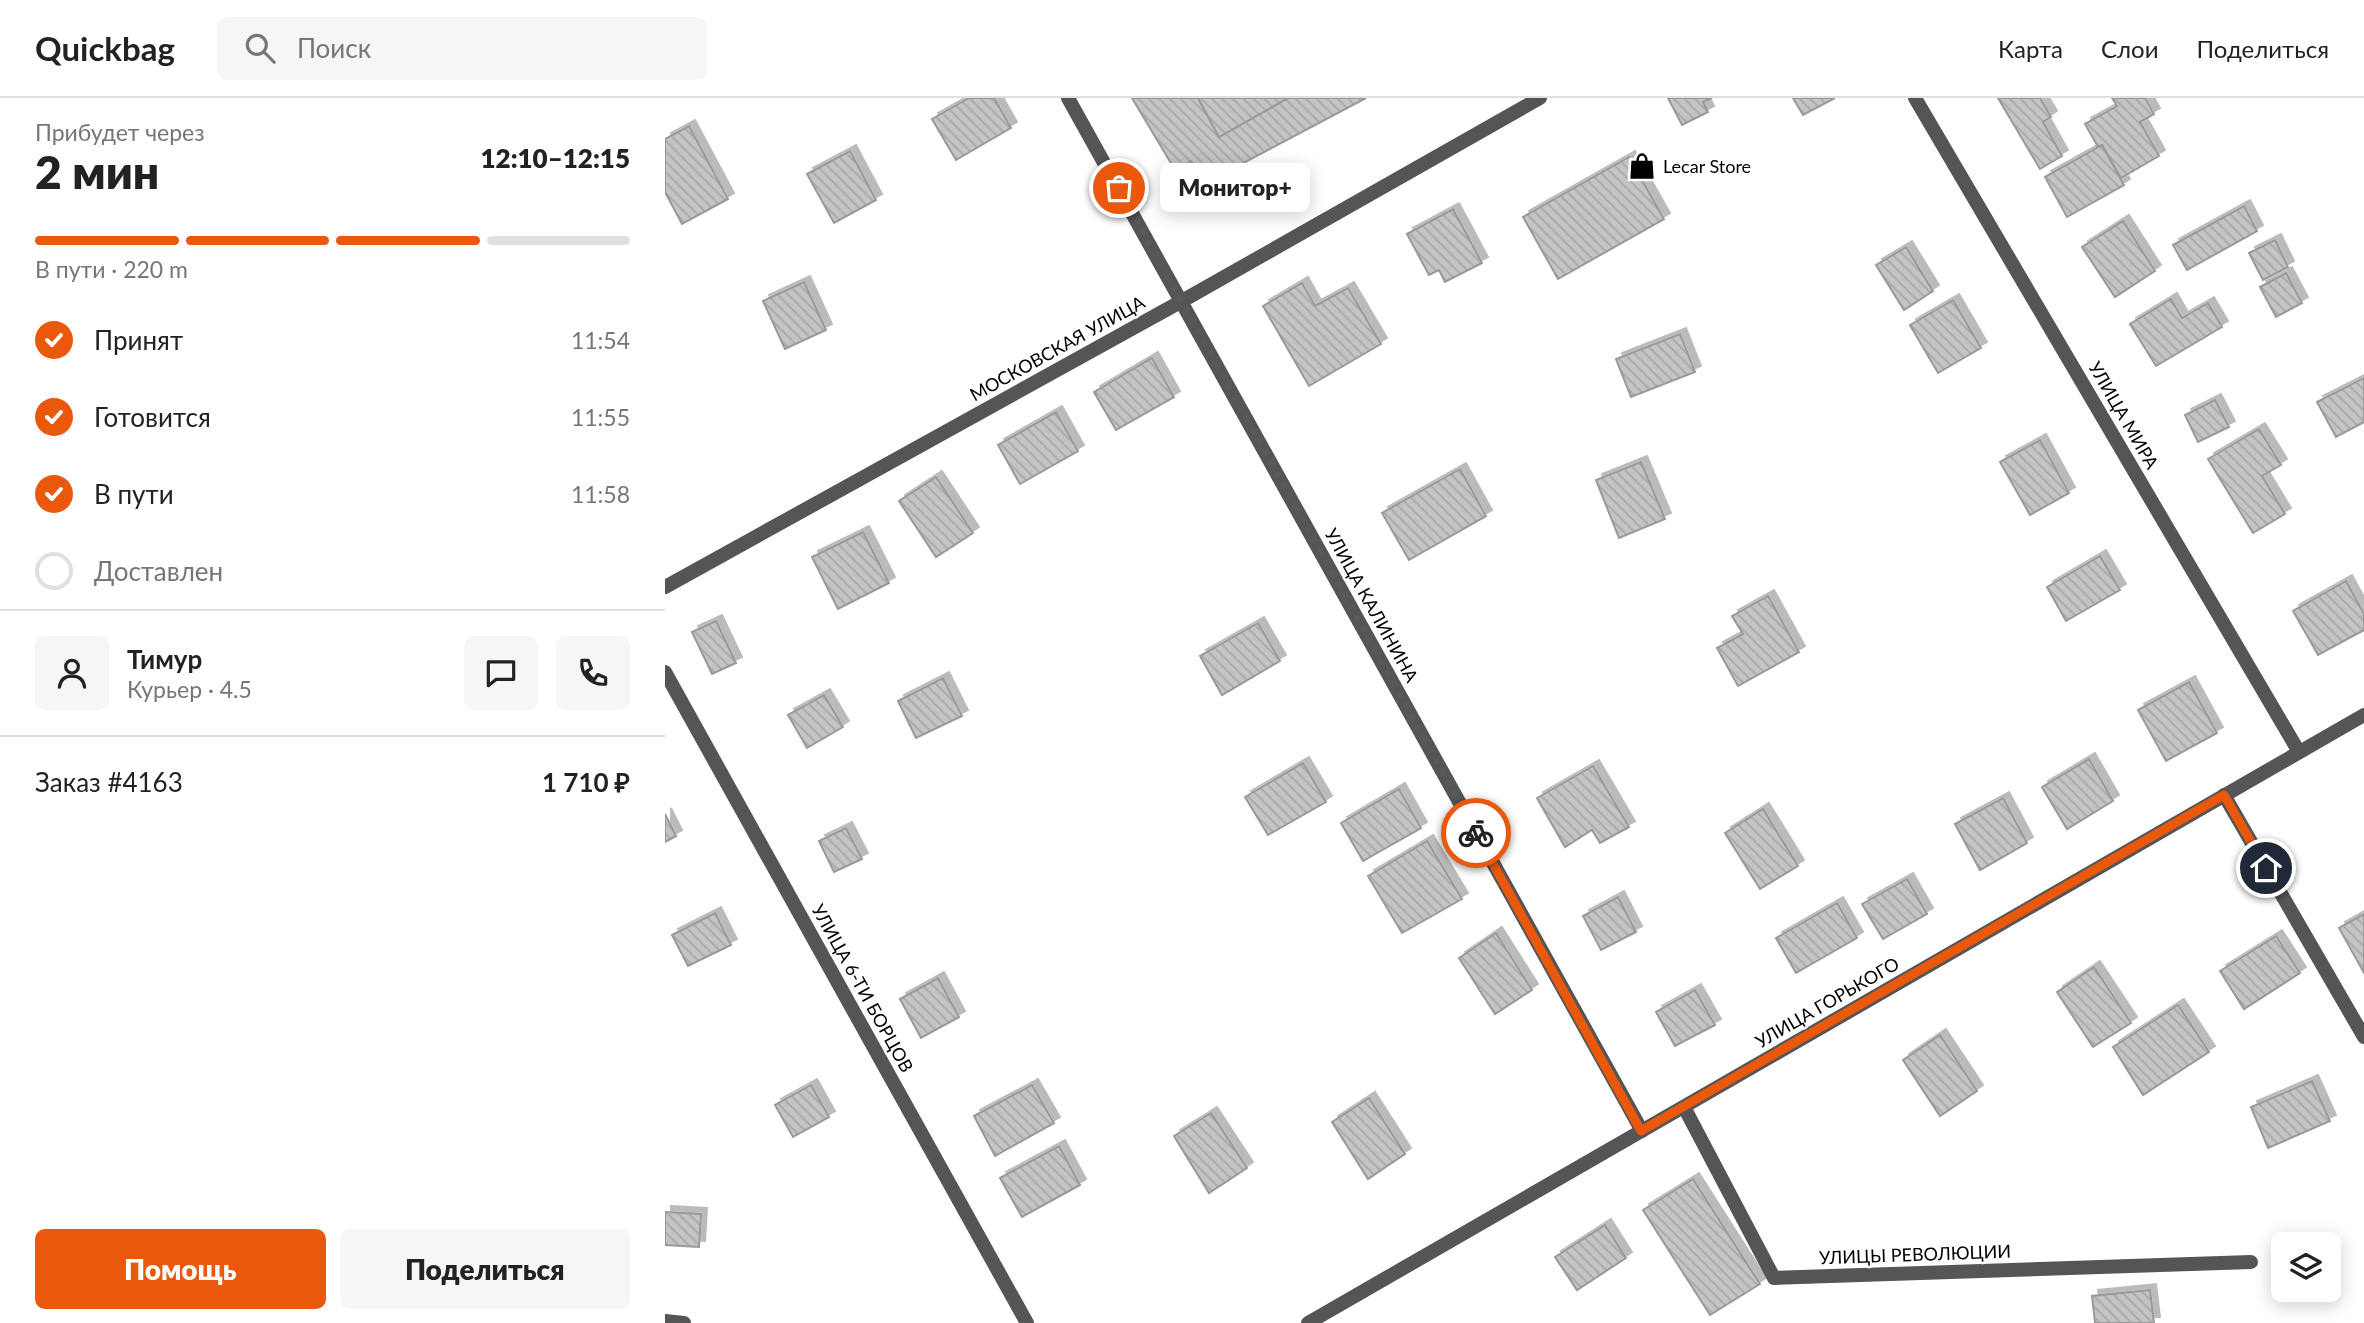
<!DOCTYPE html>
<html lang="ru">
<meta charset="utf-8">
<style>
:root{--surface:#fff;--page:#f6f6f6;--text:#222;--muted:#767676;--line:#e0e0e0;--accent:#ea580c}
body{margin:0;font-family:Lato,sans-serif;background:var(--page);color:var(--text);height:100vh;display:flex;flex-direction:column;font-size:26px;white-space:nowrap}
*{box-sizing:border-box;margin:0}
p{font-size:23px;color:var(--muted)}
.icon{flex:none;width:38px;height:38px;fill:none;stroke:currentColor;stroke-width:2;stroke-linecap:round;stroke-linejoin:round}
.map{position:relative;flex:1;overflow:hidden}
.details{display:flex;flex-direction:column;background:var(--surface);width:665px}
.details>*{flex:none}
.tools{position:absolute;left:1606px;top:1134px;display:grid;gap:14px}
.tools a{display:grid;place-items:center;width:70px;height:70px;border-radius:10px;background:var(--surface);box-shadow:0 4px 18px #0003;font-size:35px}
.pin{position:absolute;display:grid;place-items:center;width:60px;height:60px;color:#fff;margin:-30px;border:4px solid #fff;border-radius:50%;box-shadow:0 2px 7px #0007}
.courier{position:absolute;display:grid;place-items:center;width:70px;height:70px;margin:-35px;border:5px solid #ea580c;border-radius:50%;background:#fff;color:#222;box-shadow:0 2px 9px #0007}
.bubble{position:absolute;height:49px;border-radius:10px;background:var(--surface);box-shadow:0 4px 18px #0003;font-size:23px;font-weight:800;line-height:49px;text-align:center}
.summary em{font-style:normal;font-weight:800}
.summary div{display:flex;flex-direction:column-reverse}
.summary{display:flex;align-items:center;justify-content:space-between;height:119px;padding:0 35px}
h1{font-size:46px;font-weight:800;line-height:52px}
.bar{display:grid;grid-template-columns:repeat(4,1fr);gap:10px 7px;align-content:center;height:84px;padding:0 35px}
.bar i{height:9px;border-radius:5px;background:var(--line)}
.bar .active{background:var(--accent)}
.bar p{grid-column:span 4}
.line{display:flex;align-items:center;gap:18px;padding:0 35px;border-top:2px solid var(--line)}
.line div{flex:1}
.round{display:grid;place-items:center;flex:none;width:74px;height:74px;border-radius:10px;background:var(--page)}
ol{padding:0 35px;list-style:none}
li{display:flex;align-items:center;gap:21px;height:77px}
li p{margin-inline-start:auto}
li .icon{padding:7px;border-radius:50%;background:var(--accent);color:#fff;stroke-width:4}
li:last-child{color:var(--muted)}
li i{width:38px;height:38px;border:4px solid var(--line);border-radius:50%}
.cta{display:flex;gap:14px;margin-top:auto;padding:14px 35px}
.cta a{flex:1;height:80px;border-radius:10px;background:var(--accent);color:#fff;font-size:28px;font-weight:800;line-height:80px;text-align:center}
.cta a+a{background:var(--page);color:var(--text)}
header{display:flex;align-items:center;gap:42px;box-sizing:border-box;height:98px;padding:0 35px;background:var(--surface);border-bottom:2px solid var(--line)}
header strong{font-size:33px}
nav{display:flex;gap:38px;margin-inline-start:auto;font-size:24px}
.search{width:490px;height:63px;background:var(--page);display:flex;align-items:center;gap:18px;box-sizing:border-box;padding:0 24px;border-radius:10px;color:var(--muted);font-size:26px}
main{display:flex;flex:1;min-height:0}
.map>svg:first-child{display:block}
.building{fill:url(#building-back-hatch);stroke:#999;stroke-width:2;filter:url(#shadow)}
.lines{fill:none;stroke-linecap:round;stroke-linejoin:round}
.minor{stroke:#555;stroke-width:14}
.tertiary{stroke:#555;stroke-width:14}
.done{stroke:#595959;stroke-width:7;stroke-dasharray:0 12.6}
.route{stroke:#ea580c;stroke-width:9}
.labels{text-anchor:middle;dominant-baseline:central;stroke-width:5;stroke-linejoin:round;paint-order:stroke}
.poi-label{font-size:18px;fill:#000;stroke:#fff;text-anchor:start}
.street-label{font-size:18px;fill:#000;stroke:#fff}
</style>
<header>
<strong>Quickbag</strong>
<div class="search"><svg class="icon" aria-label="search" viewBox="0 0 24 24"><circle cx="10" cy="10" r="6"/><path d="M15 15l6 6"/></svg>Поиск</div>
<nav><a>Карта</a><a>Слои</a><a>Поделиться</a></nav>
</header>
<main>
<section class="details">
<div class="summary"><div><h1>2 мин</h1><p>Прибудет через</p></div><em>12:10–12:15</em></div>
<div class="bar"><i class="active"></i><i class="active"></i><i class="active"></i><i></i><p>В пути · 220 m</p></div>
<ol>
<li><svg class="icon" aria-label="check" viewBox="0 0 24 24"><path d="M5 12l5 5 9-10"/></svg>Принят<p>11:54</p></li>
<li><svg class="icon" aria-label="check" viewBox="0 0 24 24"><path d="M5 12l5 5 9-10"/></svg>Готовится<p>11:55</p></li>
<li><svg class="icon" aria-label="check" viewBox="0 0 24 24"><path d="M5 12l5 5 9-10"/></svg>В пути<p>11:58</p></li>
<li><i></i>Доставлен</li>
</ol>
<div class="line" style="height:126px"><a class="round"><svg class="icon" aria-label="person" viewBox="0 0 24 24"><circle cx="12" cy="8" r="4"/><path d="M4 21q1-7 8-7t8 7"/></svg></a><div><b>Тимур</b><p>Курьер · 4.5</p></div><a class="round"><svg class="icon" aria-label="chat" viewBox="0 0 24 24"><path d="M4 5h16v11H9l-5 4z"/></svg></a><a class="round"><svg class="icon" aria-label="phone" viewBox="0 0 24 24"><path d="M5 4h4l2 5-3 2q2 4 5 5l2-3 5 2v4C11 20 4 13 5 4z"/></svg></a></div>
<div class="line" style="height:91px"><div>Заказ #4163</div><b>1 710 ₽</b></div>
<div class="cta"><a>Помощь</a><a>Поделиться</a></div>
</section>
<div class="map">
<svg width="1699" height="1225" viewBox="0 0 1699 1225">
<defs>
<pattern id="building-back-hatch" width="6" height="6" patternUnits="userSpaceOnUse" patternTransform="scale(1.75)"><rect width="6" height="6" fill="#c4c4c4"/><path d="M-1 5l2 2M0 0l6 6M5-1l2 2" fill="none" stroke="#a7a7a7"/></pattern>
<filter id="shadow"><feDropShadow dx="6" dy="-6" stdDeviation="0" flood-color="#0004"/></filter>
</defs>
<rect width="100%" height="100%" fill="#fff"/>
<g class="building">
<polygon points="304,0 329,0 346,30 291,62 267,21"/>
<polygon points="467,0 533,0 554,39 623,0 701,0 539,86 526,63 510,72"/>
<polygon points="533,0 623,0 554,39"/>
<polygon points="1003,0 1047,0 1038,4 1043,14 1017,27"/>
<polygon points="1128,0 1170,0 1138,17"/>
<polygon points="1333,0 1375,0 1386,19 1378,24 1397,58 1375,71"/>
<polygon points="1447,0 1480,0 1489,16 1475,24 1494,58 1456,80 1437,47 1433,49 1420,26 1452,8"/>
<polygon points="24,28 63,101 17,126 0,94 0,41"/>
<polygon points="1437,47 1459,87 1402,119 1380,79"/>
<polygon points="185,53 211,102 169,125 142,76"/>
<polygon points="964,59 999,121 893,181 858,119"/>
<polygon points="1579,108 1592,133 1522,172 1508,147"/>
<polygon points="788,111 817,165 780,184 774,172 764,177 742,136"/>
<polygon points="1458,123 1490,173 1450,199 1417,149"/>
<polygon points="1610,142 1623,169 1598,182 1584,155"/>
<polygon points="1241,149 1268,193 1239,212 1211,167"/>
<polygon points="1621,175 1637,205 1611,219 1595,189"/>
<polygon points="139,184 161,232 120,251 98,203"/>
<polygon points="637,185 650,208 683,190 716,246 644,288 598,208"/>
<polygon points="1506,201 1517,220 1543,205 1557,229 1491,268 1465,226"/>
<polygon points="1288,202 1316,250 1273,275 1245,227"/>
<polygon points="1015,236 1030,274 966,299 951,261"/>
<polygon points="487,260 509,299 451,332 429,294"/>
<polygon points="1699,280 1699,324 1671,339 1652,304"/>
<polygon points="1550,302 1564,329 1533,344 1520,317"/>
<polygon points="391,314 413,353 355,386 333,347"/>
<polygon points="1594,331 1616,367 1597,378 1620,416 1588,435 1543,361"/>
<polygon points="1375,342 1404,395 1365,417 1335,364"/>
<polygon points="976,364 1000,421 954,440 931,382"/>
<polygon points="795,371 821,418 744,462 717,415"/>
<polygon points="271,379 308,435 271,459 234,403"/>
<polygon points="198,434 224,485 173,511 147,459"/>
<polygon points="1435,458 1455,492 1401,523 1382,489"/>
<polygon points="1681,483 1699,516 1699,532 1653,557 1628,513"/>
<polygon points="1103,498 1134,554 1073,588 1052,550 1078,536 1067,518"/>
<polygon points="51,523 71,565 47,576 27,534"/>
<polygon points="593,525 615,563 557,597 535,558"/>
<polygon points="278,580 297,618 251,640 233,603"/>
<polygon points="1524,584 1552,635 1501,663 1473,612"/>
<polygon points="159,597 178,629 142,650 123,617"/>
<polygon points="1424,661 1448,703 1402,731 1377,689"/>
<polygon points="638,665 661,704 603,737 580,699"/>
<polygon points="928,668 964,729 935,745 927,732 900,749 872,700"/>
<polygon points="734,691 756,730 698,763 676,725"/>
<polygon points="1338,700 1362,745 1315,772 1290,726"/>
<polygon points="1098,711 1133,768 1095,791 1060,735"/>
<polygon points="0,716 11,738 0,744"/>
<polygon points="181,730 197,761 169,774 154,743"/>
<polygon points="762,743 797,801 737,835 703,778"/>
<polygon points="1242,781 1262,816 1218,841 1197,806"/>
<polygon points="953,799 971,834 936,852 918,818"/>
<polygon points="1172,805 1192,840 1131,875 1111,840"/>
<polygon points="50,815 66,847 23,868 7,837"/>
<polygon points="1699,816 1699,875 1674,830"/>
<polygon points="831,835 867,892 830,916 794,860"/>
<polygon points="1611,838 1635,875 1579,911 1555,873"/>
<polygon points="1429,869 1466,925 1428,949 1392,894"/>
<polygon points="273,880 294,919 256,940 235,901"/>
<polygon points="1030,892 1050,927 1010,948 991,914"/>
<polygon points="1513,907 1544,954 1478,997 1448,949"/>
<polygon points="1275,937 1312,993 1275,1018 1238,962"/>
<polygon points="1647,983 1665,1023 1603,1050 1586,1009"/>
<polygon points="146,987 164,1019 128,1039 110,1007"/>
<polygon points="367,987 389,1025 330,1058 309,1018"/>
<polygon points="704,1000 740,1056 703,1081 667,1024"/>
<polygon points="546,1015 582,1070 544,1095 509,1038"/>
<polygon points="394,1048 415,1087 357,1119 335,1080"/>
<polygon points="1028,1081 1095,1186 1045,1217 978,1112"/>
<polygon points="0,1114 36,1116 34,1149 0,1147"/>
<polygon points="940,1127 961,1160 912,1192 890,1159"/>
<polygon points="1485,1192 1489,1225 1430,1225 1427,1198"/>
</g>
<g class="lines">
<g class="minor">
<polyline points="403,0 977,1033"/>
<polyline points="1250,0 1634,654"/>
<polyline points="0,574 362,1225"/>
<polyline points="1559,697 1699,939"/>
<polyline points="1019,1009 1109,1180 1586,1164"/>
<polyline points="0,1223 19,1225"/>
<polyline points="643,1225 1699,617"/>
</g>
<polyline class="tertiary" points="0,489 517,203 875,0"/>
</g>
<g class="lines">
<polyline class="done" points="454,90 811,735"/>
<polyline class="route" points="811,735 976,1033 1559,697 1601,770"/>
</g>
<defs>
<symbol id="shop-bare" viewBox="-9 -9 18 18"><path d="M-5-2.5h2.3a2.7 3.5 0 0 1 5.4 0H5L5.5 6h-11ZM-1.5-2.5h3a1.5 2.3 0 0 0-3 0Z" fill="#000" stroke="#fff" stroke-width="2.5" paint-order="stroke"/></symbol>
</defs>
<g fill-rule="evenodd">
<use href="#shop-bare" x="958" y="49" width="38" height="38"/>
</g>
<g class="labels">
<g class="poi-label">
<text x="998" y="68">Lecar Store</text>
</g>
<g class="street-label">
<text transform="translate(392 250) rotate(-29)">МОСКОВСКАЯ УЛИЦА</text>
<text transform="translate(1459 317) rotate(60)">УЛИЦА МИРА</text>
<text transform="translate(707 507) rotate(61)">УЛИЦА КАЛИНИНА</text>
<text transform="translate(198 890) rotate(61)">УЛИЦА 6-ТИ БОРЦОВ</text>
<text transform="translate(1162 904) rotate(-30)">УЛИЦА ГОРЬКОГО</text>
<text transform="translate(1250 1156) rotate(-2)">УЛИЦЫ РЕВОЛЮЦИИ</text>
</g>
</g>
</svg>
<div class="tools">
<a><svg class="icon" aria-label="layers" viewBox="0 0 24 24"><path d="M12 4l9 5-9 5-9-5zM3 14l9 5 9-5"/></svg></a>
</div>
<div class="pin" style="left:454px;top:90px;background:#ea580c"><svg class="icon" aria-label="bag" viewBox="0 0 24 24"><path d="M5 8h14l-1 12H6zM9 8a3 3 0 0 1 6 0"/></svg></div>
<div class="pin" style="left:1601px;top:770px;background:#1f2937"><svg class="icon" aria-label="home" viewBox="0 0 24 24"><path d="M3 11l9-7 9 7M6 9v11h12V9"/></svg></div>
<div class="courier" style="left:811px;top:735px"><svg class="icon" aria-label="bike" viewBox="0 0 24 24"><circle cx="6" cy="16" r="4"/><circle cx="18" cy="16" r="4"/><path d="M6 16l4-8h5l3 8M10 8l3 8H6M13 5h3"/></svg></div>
<div class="bubble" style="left:495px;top:65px;width:150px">Монитор+</div>
</div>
</main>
